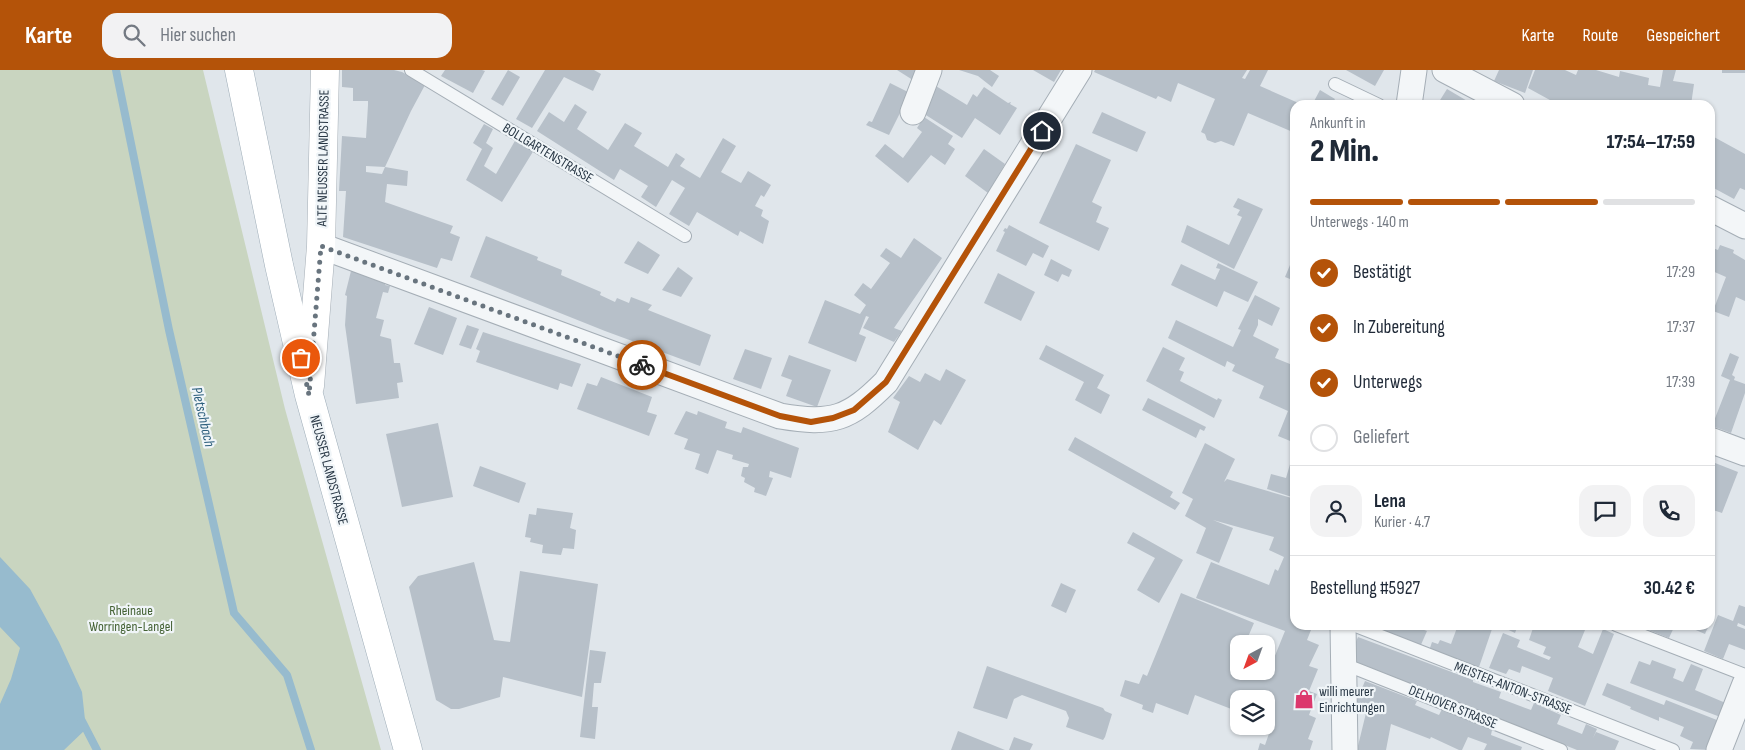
<!DOCTYPE html>
<html lang="de">
<meta charset="utf-8">
<style>
:root{--surface:#fff;--page:#f2f2f3;--text:#1f2937;--muted:#747a83;--line:#e0e1e3;--accent:#b45309}
body{margin:0;font-family:"Sofia Sans Condensed",sans-serif;background:var(--page);color:var(--text);height:100vh;display:flex;flex-direction:column;font-size:19px;white-space:nowrap}
*{box-sizing:border-box;margin:0}
p{font-size:16px;color:var(--muted)}
.icon{flex:none;width:28px;height:28px;fill:none;stroke:currentColor;stroke-width:2;stroke-linecap:round;stroke-linejoin:round}
.map{position:relative;flex:1;overflow:hidden}
.side{position:absolute;left:1290px;top:30px;width:425px;height:530px;display:flex;flex-direction:column;background:var(--surface);border-radius:15px;box-shadow:0 1px 4px #0004}
.side>*{flex:none}
.needle{width:32px;rotate:221deg}
.fabs{position:absolute;left:1230px;top:565px;display:grid;gap:10px}
.fabs a{display:grid;place-items:center;width:45px;height:45px;border-radius:10px;background:var(--surface);box-shadow:0 1px 4px #0004;font-size:25px}
.pin{position:absolute;display:grid;place-items:center;width:42px;height:42px;color:#fff;margin:-21px;border:2px solid #fff;border-radius:50%;box-shadow:0 1px 5px #0007}
.courier{position:absolute;display:grid;place-items:center;width:50px;height:50px;margin:-25px;border:4px solid #b45309;border-radius:50%;background:#fff;color:#222;box-shadow:0 1px 6px #0007}
.summary em{font-style:normal;font-weight:800}
.summary div{display:flex;flex-direction:column-reverse}
.summary{display:flex;align-items:center;justify-content:space-between;height:85px;padding:0 20px}
h1{font-size:32px;font-weight:800;line-height:38px}
.bar{display:grid;grid-template-columns:repeat(4,1fr);gap:8px 5px;align-content:center;height:60px;padding:0 20px}
.bar i{height:6px;border-radius:4px;background:var(--line)}
.bar .current{background:var(--accent)}
.bar p{grid-column:span 4}
.line{display:flex;align-items:center;gap:12px;padding:0 20px;border-top:1px solid var(--line)}
.line div{flex:1}
.round{display:grid;place-items:center;flex:none;width:52px;height:52px;border-radius:15px;background:var(--page)}
ol{padding:0 20px;list-style:none}
li{display:flex;align-items:center;gap:15px;height:55px}
li p{margin-inline-start:auto}
li .icon{padding:5px;border-radius:50%;background:var(--accent);color:#fff;stroke-width:4}
li:last-child{color:var(--muted)}
li i{width:28px;height:28px;border:2px solid var(--line);border-radius:50%}
header{display:flex;align-items:center;gap:30px;box-sizing:border-box;height:70px;padding:0 25px;background:var(--accent);color:#fff}
header strong{font-size:24px}
nav{display:flex;gap:28px;margin-inline-start:auto;font-size:18px}
.search{width:350px;height:45px;background:var(--page);display:flex;align-items:center;gap:12px;box-sizing:border-box;padding:0 18px;border-radius:15px;color:var(--muted);font-size:19px}
.map>svg:first-child{display:block}
.green{fill:#c9d5c0}
.water{fill:#97bbce}
.lines{fill:none;stroke-linecap:round;stroke-linejoin:round}
.stream{stroke:#97bbce;stroke-width:8}
.building{fill:#b7c0c9}
.lane-casing{stroke:#a5aeb6;stroke-width:14}
.street-casing{stroke:#a5aeb6;stroke-width:27}
.secondary-casing{stroke:#a5aeb6;stroke-width:29}
.primary-casing{stroke:#9eadb8;stroke-width:29}
.lane{stroke:#f3f6f8;stroke-width:12}
.street{stroke:#f3f6f8;stroke-width:25}
.secondary{stroke:#fff;stroke-width:28}
.primary{stroke:#fff;stroke-width:28}
.done{stroke:#68747e;stroke-width:5;stroke-dasharray:0 9}
.route{stroke:#b45309;stroke-width:6}
.labels{text-anchor:middle;dominant-baseline:central;stroke-width:4.5;stroke-linejoin:round;paint-order:stroke}
.street-label{font-size:14px;fill:#273644;stroke:#f0f5f8}
.park-label{font-size:14px;fill:#436133;stroke:#f0f5f8}
.poi-label{font-size:14px;fill:#273644;stroke:#f0f5f8;text-anchor:start}
.water-label{font-size:15px;font-style:italic;fill:#2c5e7c;stroke:#f0f5f8}
</style>
<header>
<strong>Karte</strong>
<div class="search"><svg class="icon" aria-label="search" viewBox="0 0 24 24"><circle cx="10" cy="10" r="6"/><path d="M15 15l6 6"/></svg>Hier suchen</div>
<nav><a>Karte</a><a>Route</a><a>Gespeichert</a></nav>
</header>
<div class="map">
<svg width="1745" height="680" viewBox="0 0 1745 680">
<rect width="100%" height="100%" fill="#e0e6eb"/>
<polygon class="green" points="0,0 203,0 285,339 381,680 0,680"/>
<polygon class="water" points="0,487 30,519 59,572 82,622 86,659 64,680 0,680 0,634 11,609 20,578 0,557"/>
<g class="lines">
<g class="stream">
<polyline points="116,0 169,260 234,543 287,605 311,680"/>
<polyline points="82,651 97,680"/>
</g>
</g>
<g class="building">
<polygon points="342,0 394,0 402,2 425,15 411,41 385,97 366,96 366,102 382,104 385,97 408,101 407,116 387,114 385,132 453,156 450,163 460,167 452,191 441,188 437,198 343,167 346,121 339,121 342,66 366,68 368,35 368,31 353,31 353,18 342,17"/>
<polygon points="445,0 482,0 485,1 473,23 441,6"/>
<polygon points="508,0 520,7 503,36 491,29"/>
<polygon points="545,0 594,0 601,4 593,21 564,7 532,58 516,49"/>
<polygon points="897,0 921,0 916,12"/>
<polygon points="959,0 990,0 999,6 992,17 978,6"/>
<polygon points="1033,0 1061,0 1054,12"/>
<polygon points="1095,0 1247,0 1242,8 1245,9 1250,0 1268,0 1260,16 1303,35 1295,35 1295,63 1248,43 1234,76 1221,71 1215,73 1207,70 1205,64 1201,62 1215,29 1178,13 1171,32 1158,26 1156,29 1094,2"/>
<polygon points="1346,0 1384,0 1375,16"/>
<polygon points="1499,0 1533,0 1525,23 1494,11"/>
<polygon points="1535,0 1565,0 1576,5 1578,0 1596,0 1619,7 1620,1 1649,8 1648,15 1660,17 1663,0 1676,0 1673,11 1694,14 1691,35 1559,35 1528,18"/>
<rect x="1722" y="0" width="23" height="3"/>
<polygon points="890,13 910,23 889,65 866,55 869,51 872,52"/>
<polygon points="931,13 967,35 973,24 977,27 984,17 1008,33 1011,32 1010,34 1017,38 1000,65 975,48 962,68 918,40"/>
<polygon points="1447,19 1474,35 1437,35"/>
<polygon points="1320,20 1335,29 1332,34 1335,35 1312,35"/>
<polygon points="575,34 587,42 577,59 608,80 625,53 642,63 634,76 668,97 676,83 685,89 680,96 700,108 723,68 736,76 721,102 741,113 748,101 771,115 764,127 761,125 755,136 763,140 761,146 769,151 763,174 740,161 738,166 697,142 689,156 669,144 685,118 672,110 656,137 641,127 648,116 620,99 614,110 537,61 549,42 564,52"/>
<polygon points="1102,42 1146,62 1137,82 1092,63"/>
<polygon points="924,47 953,66 948,74 955,79 945,95 931,85 908,113 875,86 885,74 903,88 922,62 917,58"/>
<polygon points="484,54 493,59 486,73 493,78 484,96 496,104 516,69 534,80 502,132 466,110 482,79 473,73"/>
<polygon points="1714,67 1745,84 1745,120 1740,118 1734,129 1710,116 1710,74"/>
<polygon points="1076,74 1111,90 1092,132 1102,137 1096,152 1109,158 1099,181 1039,153"/>
<polygon points="984,79 1005,94 988,123 965,106"/>
<polygon points="1238,128 1263,139 1234,199 1181,172 1187,155 1229,175 1242,147 1237,145 1240,140 1233,137"/>
<polygon points="1009,155 1049,176 1043,188 1033,183 1026,196 996,181 1005,162 1003,161 1005,158 1007,159"/>
<polygon points="486,166 538,187 537,190 562,200 561,205 601,222 600,225 615,232 617,228 629,233 631,227 652,235 648,240 711,265 700,296 605,261 470,207"/>
<polygon points="914,168 942,188 894,258 902,261 894,272 863,258 869,247 866,246 859,264 866,267 856,292 808,273 825,230 860,244 866,235 854,225 863,213 871,219 890,193 880,186 886,178 901,188"/>
<polygon points="638,171 660,185 648,204 624,193"/>
<polygon points="1720,175 1734,180 1733,183 1745,190 1745,231 1736,227 1729,247 1713,241 1726,207 1710,200 1710,177 1718,180"/>
<polygon points="1295,183 1295,211 1285,207"/>
<polygon points="1051,189 1072,200 1069,207 1062,204 1058,212 1044,205"/>
<polygon points="1218,193 1258,212 1248,232 1224,221 1217,237 1171,215 1181,194 1215,210 1220,199 1216,198"/>
<polygon points="678,197 693,208 681,227 662,220"/>
<polygon points="351,201 386,211 385,215 390,216 388,223 383,222 376,248 384,250 380,266 391,269 394,293 400,293 403,312 397,313 399,328 356,334 345,255 347,226 345,225"/>
<polygon points="998,203 1035,222 1021,251 984,233"/>
<polygon points="1255,225 1280,238 1272,256 1258,249 1258,255 1253,266 1279,279 1275,288 1295,296 1295,373 1278,366 1288,341 1259,328 1264,316 1232,301 1235,295 1227,291 1225,297 1168,268 1176,250 1233,277 1241,260 1238,259"/>
<polygon points="429,237 457,248 443,285 414,274"/>
<polygon points="467,255 479,259 471,279 459,275"/>
<polygon points="483,262 581,294 572,317 560,313 558,320 476,292 480,281 476,279"/>
<polygon points="1046,275 1104,305 1097,318 1110,325 1101,344 1075,330 1084,312 1039,289"/>
<polygon points="1163,277 1185,288 1179,300 1184,302 1180,311 1217,330 1218,328 1222,330 1214,348 1146,311"/>
<polygon points="745,279 772,288 761,319 733,309"/>
<polygon points="1730,283 1739,287 1732,305 1735,307 1734,310 1745,314 1745,323 1731,363 1712,356 1730,310 1721,306"/>
<polygon points="789,285 831,300 817,337 786,326 792,310 781,306"/>
<polygon points="946,299 966,310 941,355 934,350 918,380 888,362 900,332 893,328 909,306 920,312 925,303 940,311"/>
<polygon points="601,307 652,327 647,342 657,345 649,366 577,339 587,313 597,316"/>
<polygon points="1148,328 1206,357 1204,361 1200,359 1196,368 1142,340"/>
<polygon points="686,341 697,345 698,341 727,352 725,358 741,363 743,357 799,378 791,408 770,401 769,407 773,408 766,426 754,422 755,418 744,412 745,408 741,406 743,397 748,397 749,394 732,389 733,385 717,380 708,404 695,399 700,384 684,379 688,369 674,364"/>
<polygon points="438,353 453,427 402,437 386,364"/>
<polygon points="1075,367 1173,422 1170,427 1180,433 1175,440 1068,380"/>
<polygon points="1205,373 1235,389 1224,412 1227,409 1295,429 1295,555 1313,555 1307,570 1319,575 1309,596 1318,599 1309,621 1317,624 1309,645 1316,648 1308,669 1313,671 1310,680 1258,680 1260,673 1265,675 1272,655 1266,653 1266,629 1239,629 1239,642 1195,625 1188,645 1156,633 1153,643 1142,639 1143,635 1120,626 1125,610 1139,614 1143,604 1147,606 1181,523 1254,553 1245,574 1239,574 1239,601 1266,601 1266,597 1270,598 1285,561 1196,528 1211,492 1269,515 1275,499 1278,501 1284,487 1269,480 1274,467 1213,450 1233,458 1219,493 1196,483 1206,458 1185,446 1193,429 1182,423"/>
<polygon points="1295,377 1295,428 1267,419 1271,404 1286,408"/>
<polygon points="1710,391 1738,402 1722,443 1710,439"/>
<polygon points="480,396 526,413 519,433 473,416"/>
<polygon points="537,438 573,443 570,458 576,460 574,479 563,478 561,485 542,483 543,475 530,472 531,468 525,467 529,444 536,445"/>
<polygon points="1133,462 1183,490 1159,533 1137,520 1155,488 1127,473"/>
<polygon points="474,492 494,570 510,572 520,501 598,514 582,627 503,607 500,627 459,639 451,639 436,630 409,517 418,506"/>
<polygon points="1061,513 1076,520 1066,543 1051,536"/>
<polygon points="1739,535 1745,537 1745,556 1738,553 1737,556 1745,559 1745,580 1729,574 1723,589 1704,581 1718,545 1733,551"/>
<polygon points="1366,555 1410,555 1427,561 1420,577"/>
<polygon points="1458,555 1487,555 1492,559 1479,597 1429,581 1432,572 1438,574 1440,570 1451,574"/>
<polygon points="1498,555 1518,555 1515,563"/>
<polygon points="1534,555 1575,555 1585,560 1578,577 1593,584 1603,559 1614,564 1585,636 1548,621 1553,608 1522,596 1520,603 1509,599 1506,604 1489,598 1503,563 1520,570 1517,577 1549,590 1551,587 1543,584 1546,577 1529,570"/>
<polygon points="1642,555 1675,555 1669,568 1641,557"/>
<polygon points="1684,555 1709,555 1705,564"/>
<polygon points="1358,567 1473,610 1473,612 1501,622 1499,628 1531,640 1534,633 1561,645 1557,654 1582,664 1586,654 1597,659 1593,668 1596,662 1619,671 1615,680 1577,680 1354,591 1354,576"/>
<polygon points="590,580 606,582 601,613 594,613 592,637 598,637 595,669 580,667"/>
<polygon points="1652,590 1676,599 1673,608 1683,612 1691,594 1703,599 1695,620 1728,634 1723,648 1630,613 1639,591 1650,595"/>
<polygon points="987,596 1103,638 1105,641 1112,644 1105,667 1103,670 1066,657 1069,648 1066,641 1022,625 1014,629 1007,649 973,638"/>
<polygon points="1365,611 1417,631 1415,635 1439,645 1442,639 1492,660 1491,665 1522,677 1521,680 1484,680 1487,674 1468,667 1462,680 1459,680 1431,667 1430,669 1391,654 1386,680 1357,680 1366,643 1354,638"/>
<polygon points="1607,613 1664,635 1666,630 1722,652 1711,680 1690,679 1693,672 1680,666 1684,657 1659,647 1659,651 1630,639 1631,637 1602,625"/>
<polygon points="958,661 1005,680 951,680"/>
<polygon points="1014,667 1033,674 1030,680 1009,680"/>
</g>
<g class="lines">
<defs>
<g id="lane">
<polyline points="411,0 685,166"/>
<polyline points="1335,14 1379,35"/>
<polyline points="1353,555 1673,680"/>
<polyline points="1616,555 1745,605"/>
<polyline points="1344,594 1561,680"/>
</g>
<g id="street">
<polyline points="1445,0 1512,35"/>
<polyline points="1409,35 1414,0"/>
<polyline points="913,42 929,0"/>
<polyline points="1710,138 1745,156"/>
<path d="M321 176 780 346C833 355 849 349 886 312L1079 0"/>
<polyline points="1710,370 1745,383"/>
<polyline points="1343,555 1345,680"/>
<polyline points="1719,680 1745,614"/>
</g>
<polyline id="secondary" points="310,316 321,176 325,0"/>
<polyline id="primary" points="239,0 279,195 309,325 408,680"/>
</defs>
<use href="#lane" class="lane-casing"/>
<use href="#street" class="street-casing"/>
<use href="#secondary" class="secondary-casing"/>
<use href="#primary" class="primary-casing"/>
<use href="#lane" class="lane"/>
<use href="#street" class="street"/>
<use href="#secondary" class="secondary"/>
<use href="#primary" class="primary"/>
</g>
<g class="lines">
<polyline class="done" points="301,288 309,325 321,176 642,295"/>
<polyline class="route" points="642,295 780,346 811,352 833,348 854,340 886,312 1042,61"/>
</g>
<defs>
<symbol id="shop-bare" viewBox="-9 -9 18 18"><path d="M-5-2.5h2.3a2.7 3.5 0 0 1 5.4 0H5L5.5 6h-11ZM-1.5-2.5h3a1.5 2.3 0 0 0-3 0Z" fill="#dc386d" stroke="#f0f5f8" stroke-width="2.5" paint-order="stroke"/></symbol>
</defs>
<g fill-rule="evenodd">
<use href="#shop-bare" x="1290" y="615" width="28" height="28"/>
</g>
<g class="labels">
<g class="street-label">
<text transform="translate(548 83) rotate(31)">BOLLGARTENSTRASSE</text>
<text transform="translate(323 88) rotate(-89)">ALTE NEUSSER LANDSTRASSE</text>
<text transform="translate(329 400) rotate(75)">NEUSSER LANDSTRASSE</text>
<text transform="translate(1513 618) rotate(21)">MEISTER-ANTON-STRASSE</text>
<text transform="translate(1453 637) rotate(22)">DELHOVER STRASSE</text>
</g>
<g class="park-label">
<text x="131" y="540">Rheinaue<tspan x="131" dy="16">Worringen-Langel</tspan></text>
</g>
<g class="poi-label">
<text x="1319" y="621">willi meurer<tspan x="1319" dy="16">Einrichtungen</tspan></text>
</g>
<g class="water-label">
<text transform="translate(203 347) rotate(77)">Pletschbach</text>
</g>
</g>
</svg>
<div class="fabs">
<a><svg class="needle" viewBox="-14 -14 28 28"><path d="M0-13l5 13h-10z" fill="#e53935"/><path d="M0 13l5-13h-10z" fill="#747a83"/></svg></a>
<a><svg class="icon" aria-label="layers" viewBox="0 0 24 24"><path d="M12 4l9 5-9 5-9-5zM3 14l9 5 9-5"/></svg></a>
</div>
<div class="pin" style="left:301px;top:288px;background:#ea580c"><svg class="icon" aria-label="bag" viewBox="0 0 24 24"><path d="M5 8h14l-1 12H6zM9 8a3 3 0 0 1 6 0"/></svg></div>
<div class="pin" style="left:1042px;top:61px;background:#1f2937"><svg class="icon" aria-label="home" viewBox="0 0 24 24"><path d="M3 11l9-7 9 7M6 9v11h12V9"/></svg></div>
<div class="courier" style="left:642px;top:295px"><svg class="icon" aria-label="bike" viewBox="0 0 24 24"><circle cx="6" cy="16" r="4"/><circle cx="18" cy="16" r="4"/><path d="M6 16l4-8h5l3 8M10 8l3 8H6M13 5h3"/></svg></div>
<section class="side">
<div class="summary"><div><h1>2 Min.</h1><p>Ankunft in</p></div><em>17:54–17:59</em></div>
<div class="bar"><i class="current"></i><i class="current"></i><i class="current"></i><i></i><p>Unterwegs · 140 m</p></div>
<ol>
<li><svg class="icon" aria-label="check" viewBox="0 0 24 24"><path d="M5 12l5 5 9-10"/></svg>Bestätigt<p>17:29</p></li>
<li><svg class="icon" aria-label="check" viewBox="0 0 24 24"><path d="M5 12l5 5 9-10"/></svg>In Zubereitung<p>17:37</p></li>
<li><svg class="icon" aria-label="check" viewBox="0 0 24 24"><path d="M5 12l5 5 9-10"/></svg>Unterwegs<p>17:39</p></li>
<li><i></i>Geliefert</li>
</ol>
<div class="line" style="height:90px"><a class="round"><svg class="icon" aria-label="person" viewBox="0 0 24 24"><circle cx="12" cy="8" r="4"/><path d="M4 21q1-7 8-7t8 7"/></svg></a><div><b>Lena</b><p>Kurier · 4.7</p></div><a class="round"><svg class="icon" aria-label="chat" viewBox="0 0 24 24"><path d="M4 5h16v11H9l-5 4z"/></svg></a><a class="round"><svg class="icon" aria-label="phone" viewBox="0 0 24 24"><path d="M5 4h4l2 5-3 2q2 4 5 5l2-3 5 2v4C11 20 4 13 5 4z"/></svg></a></div>
<div class="line" style="height:65px"><div>Bestellung #5927</div><b>30.42 €</b></div>
</section>
</div>
